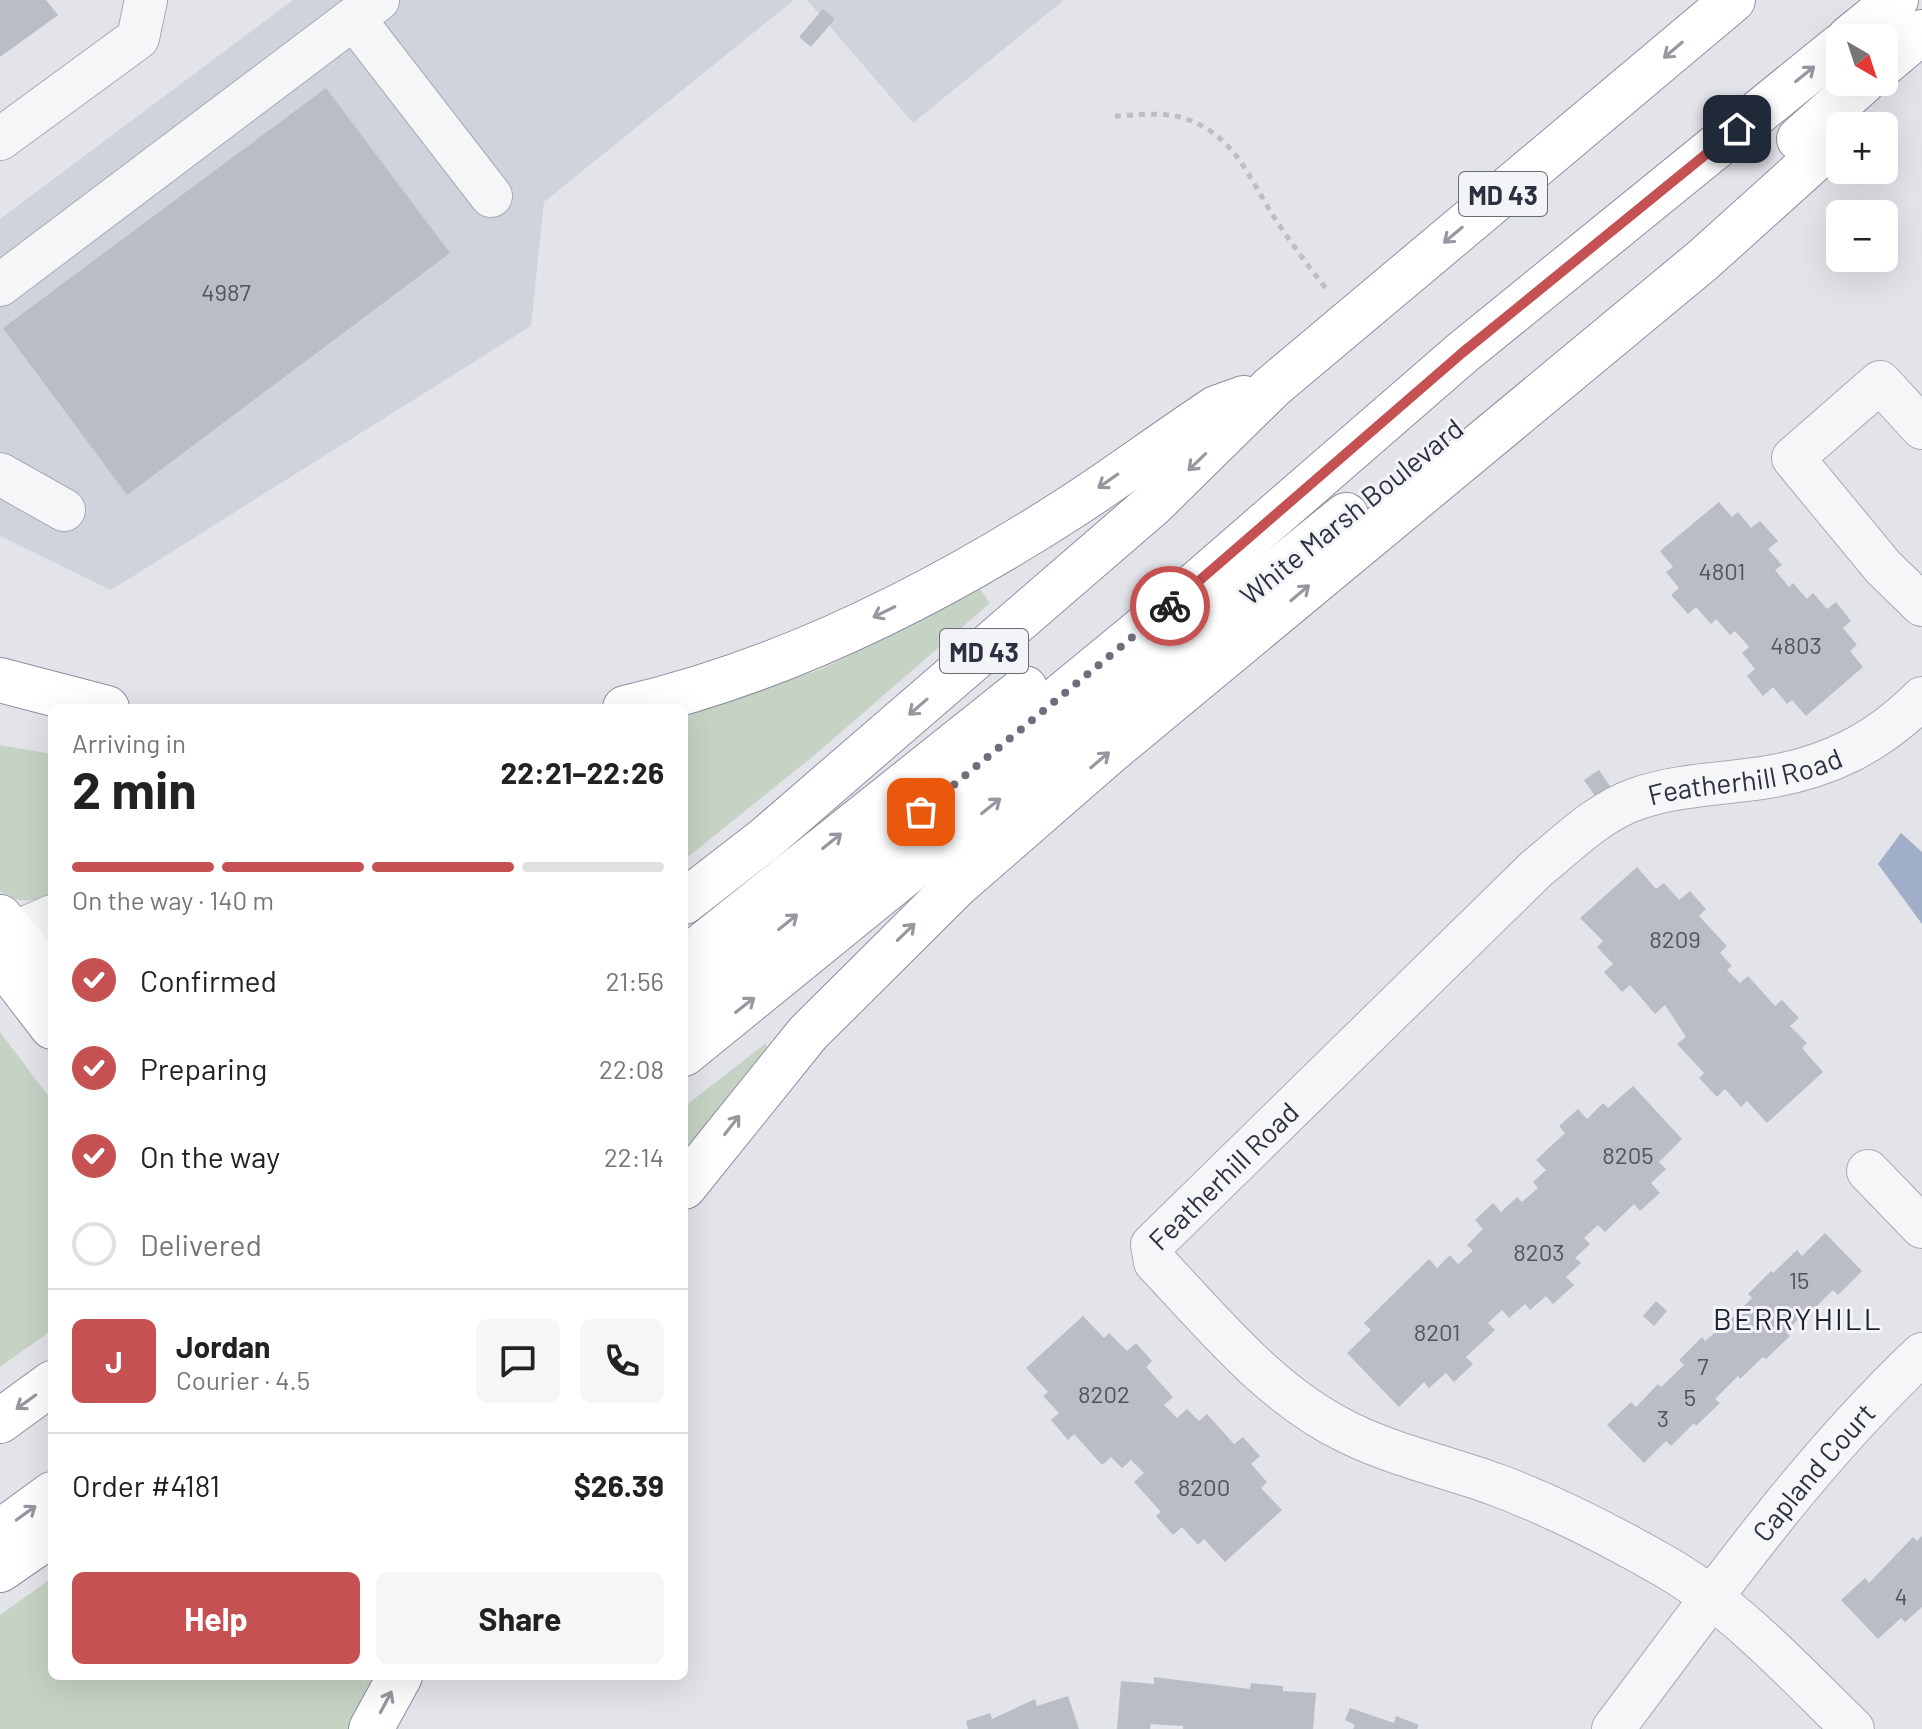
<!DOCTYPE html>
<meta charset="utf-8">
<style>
:root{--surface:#fff;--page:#f6f6f6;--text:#222;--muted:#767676;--line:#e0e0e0;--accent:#c55153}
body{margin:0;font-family:Barlow,sans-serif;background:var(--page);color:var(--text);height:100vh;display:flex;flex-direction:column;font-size:30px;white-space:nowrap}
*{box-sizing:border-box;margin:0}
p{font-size:26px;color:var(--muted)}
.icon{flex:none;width:44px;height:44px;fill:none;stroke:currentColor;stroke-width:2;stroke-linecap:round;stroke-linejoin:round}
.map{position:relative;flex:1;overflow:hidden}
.panel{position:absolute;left:48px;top:704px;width:640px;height:976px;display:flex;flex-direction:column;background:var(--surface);border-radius:12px;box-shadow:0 8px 32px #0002}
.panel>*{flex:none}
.needle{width:52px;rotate:141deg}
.tools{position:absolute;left:1826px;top:24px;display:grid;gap:16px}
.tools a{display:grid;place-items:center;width:72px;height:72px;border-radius:12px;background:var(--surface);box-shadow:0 8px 32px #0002;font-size:40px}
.pin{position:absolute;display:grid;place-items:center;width:68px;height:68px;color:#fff;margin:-34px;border-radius:16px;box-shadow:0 4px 12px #0006}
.courier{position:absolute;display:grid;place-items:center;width:80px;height:80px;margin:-40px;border:6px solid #c55153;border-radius:50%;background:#fff;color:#222;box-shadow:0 2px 10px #0007}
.overview em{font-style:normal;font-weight:700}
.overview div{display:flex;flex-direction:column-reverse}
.overview{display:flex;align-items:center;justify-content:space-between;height:136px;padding:0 24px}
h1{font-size:52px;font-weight:700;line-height:60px}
.bar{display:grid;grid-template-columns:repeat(4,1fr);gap:12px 8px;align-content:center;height:96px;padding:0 24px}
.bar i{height:10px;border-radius:6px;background:var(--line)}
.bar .on{background:var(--accent)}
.bar p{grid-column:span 4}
.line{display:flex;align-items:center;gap:20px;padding:0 24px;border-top:2px solid var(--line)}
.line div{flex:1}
.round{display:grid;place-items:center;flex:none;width:84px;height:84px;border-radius:12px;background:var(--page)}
ol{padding:0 24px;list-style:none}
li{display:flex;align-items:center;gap:24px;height:88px}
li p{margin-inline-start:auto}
li .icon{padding:8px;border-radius:50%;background:var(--accent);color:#fff;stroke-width:4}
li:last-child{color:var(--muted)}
li i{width:44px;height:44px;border:4px solid var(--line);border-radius:50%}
.action{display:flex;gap:16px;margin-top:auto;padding:16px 24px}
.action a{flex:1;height:92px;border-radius:12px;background:var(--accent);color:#fff;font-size:32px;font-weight:700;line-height:92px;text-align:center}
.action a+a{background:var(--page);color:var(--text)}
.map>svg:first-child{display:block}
.built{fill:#d1d3dc}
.green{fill:#c6d3c4}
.water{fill:#a0aec7}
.building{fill:#babdc6}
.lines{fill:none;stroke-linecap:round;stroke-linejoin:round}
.minor-casing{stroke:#a8aab4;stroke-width:44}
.highway-casing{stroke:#8b909f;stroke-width:46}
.path{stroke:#bdbfc5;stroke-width:5;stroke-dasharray:6 6;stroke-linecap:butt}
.minor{stroke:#f5f6f8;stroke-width:42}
.highway{stroke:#fff;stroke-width:44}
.oneway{stroke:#9698a0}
.done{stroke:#6c6f7c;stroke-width:8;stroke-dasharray:0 14.4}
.route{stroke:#c55153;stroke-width:10}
.labels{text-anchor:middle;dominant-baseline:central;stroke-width:6;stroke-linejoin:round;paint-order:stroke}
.number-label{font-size:24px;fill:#505362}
.shield{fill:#f2f4f7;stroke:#676b78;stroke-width:2}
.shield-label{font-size:26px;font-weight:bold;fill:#2c3041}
.street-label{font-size:28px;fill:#2c3041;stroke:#f2f4f7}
.neighbourhood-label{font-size:30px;letter-spacing:2px;fill:#1e2232;stroke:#f2f4f7}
</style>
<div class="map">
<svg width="1922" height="1729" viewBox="0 0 1922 1729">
<rect width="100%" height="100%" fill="#e3e4ea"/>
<g class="built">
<polygon points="293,0 794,0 544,202 531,326 111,590 0,536 0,219"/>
<polygon points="807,0 1064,0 913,123"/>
</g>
<g class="green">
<polygon points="980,589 990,603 817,753 684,860 684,717 824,668"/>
<path d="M0 745 52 754V898C33 900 15 905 0 891Z"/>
<polygon points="0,1032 52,1101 52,1330 0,1367"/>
<polygon points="765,1044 768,1050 684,1154 684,1107"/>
<polygon points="52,1578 52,1676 378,1676 350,1729 0,1729 0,1615"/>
</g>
<polygon class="water" points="1901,833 1922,852 1922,924 1878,864"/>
<g class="building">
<polygon points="0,0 46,0 58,15 0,57"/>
<polygon points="823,9 835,19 811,47 799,37"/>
<polygon points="326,88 450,253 127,495 3,328"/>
<polygon points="1719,502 1732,517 1738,512 1751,528 1760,521 1778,541 1768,549 1782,565 1775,570 1789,587 1793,583 1807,599 1813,593 1827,609 1836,602 1851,621 1843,628 1857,645 1850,651 1863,667 1806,716 1792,700 1787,704 1773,687 1763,696 1747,676 1755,669 1742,653 1749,647 1735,631 1730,635 1716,619 1711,624 1696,607 1688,614 1671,595 1679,588 1666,572 1673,567 1660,551"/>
<polygon points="1599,770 1612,789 1597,799 1584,780"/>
<polygon points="1637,867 1656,889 1664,883 1679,900 1690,891 1706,909 1699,916 1727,946 1720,953 1732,966 1727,970 1740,983 1748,976 1775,1006 1782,1000 1799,1018 1790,1026 1807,1043 1802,1048 1823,1072 1767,1123 1747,1101 1741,1107 1725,1089 1717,1097 1699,1078 1704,1073 1677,1044 1686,1037 1665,1005 1655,1014 1630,985 1622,992 1604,972 1613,964 1597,947 1603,941 1580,918"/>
<polygon points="1633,1086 1682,1139 1659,1162 1666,1169 1651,1183 1660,1193 1640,1211 1634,1204 1605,1232 1598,1225 1584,1238 1590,1244 1575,1258 1581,1263 1566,1277 1574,1285 1553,1304 1546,1296 1530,1310 1525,1304 1509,1318 1502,1310 1488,1323 1495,1330 1466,1357 1473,1364 1454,1382 1446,1373 1429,1388 1424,1382 1399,1407 1347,1353 1371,1330 1364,1323 1429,1259 1437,1268 1450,1255 1458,1264 1473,1251 1467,1245 1483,1229 1475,1220 1493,1203 1501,1212 1517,1197 1522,1202 1538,1188 1533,1182 1546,1170 1536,1160 1565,1133 1559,1126 1578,1109 1587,1119 1603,1103 1608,1108"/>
<polygon points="1825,1233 1862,1271 1838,1295 1833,1290 1810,1313 1807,1310 1786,1332 1790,1336 1766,1359 1763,1357 1740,1379 1738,1376 1715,1399 1720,1403 1696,1426 1694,1423 1671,1446 1666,1441 1644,1463 1607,1425 1631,1402 1636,1407 1658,1384 1661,1387 1684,1365 1679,1360 1702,1337 1705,1341 1730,1320 1752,1298 1748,1294 1771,1271 1773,1273 1797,1250 1802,1256"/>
<polygon points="1656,1301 1667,1311 1654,1326 1643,1316"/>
<polygon points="1083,1316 1104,1338 1109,1333 1127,1351 1136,1343 1152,1361 1146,1367 1173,1397 1164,1405 1177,1418 1187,1409 1199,1421 1207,1414 1234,1444 1243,1437 1260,1456 1251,1464 1267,1482 1261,1488 1282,1510 1225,1562 1204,1539 1198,1545 1182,1527 1173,1535 1156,1516 1161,1512 1134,1482 1144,1473 1131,1460 1122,1468 1111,1457 1102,1465 1074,1434 1068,1440 1051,1420 1059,1413 1043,1396 1048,1392 1026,1368"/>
<polygon points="1922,1536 1922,1607 1905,1622 1901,1618 1878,1639 1841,1600 1865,1578 1869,1583 1913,1537 1917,1541"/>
<polygon points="1154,1677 1250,1689 1251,1683 1283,1686 1283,1691 1316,1693 1313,1729 1183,1729 1183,1726 1151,1724 1150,1729 1117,1729 1121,1681 1154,1684"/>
<polygon points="1068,1696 1079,1729 968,1729 966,1721 990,1713 992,1719 1035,1699 1037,1706"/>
<polygon points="1350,1708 1394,1723 1396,1716 1419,1725 1417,1729 1353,1729 1355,1725 1345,1720"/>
</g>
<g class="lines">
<defs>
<g id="minor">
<polyline points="355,20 491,196"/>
<polyline points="0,139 138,38 146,0"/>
<polyline points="0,285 378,0"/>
<polyline points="1922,428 1880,382 1793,458 1883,567 1922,605"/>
<polyline points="0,474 64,510"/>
<polyline points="0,939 52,916"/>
<polyline points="1868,1171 1922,1227"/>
<path id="s1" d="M1613 1729C1712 1598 1802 1468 1922 1354"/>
<path id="s2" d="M1853 1729C1796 1674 1739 1611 1671 1570 1616 1538 1558 1508 1497 1485 1448 1467 1396 1456 1349 1433 1271 1396 1214 1324 1155 1262L1152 1245 1536 869C1566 845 1598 812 1636 799 1676 785 1720 784 1762 778 1827 768 1876 744 1922 698"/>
</g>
<g id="highway">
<polyline points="1849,38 1896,0"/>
<polyline points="1884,64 1922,32"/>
<polyline points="1799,139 1863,82"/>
<polyline points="0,680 107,708"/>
<path d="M625 708C785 671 939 593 1076 504 1123 473 1169 439 1216 408L1244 398"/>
<polyline points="684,902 764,840 1153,504 1272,387 1733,0"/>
<polyline points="0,917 49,977"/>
<polyline points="0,959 52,1027"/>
<polyline points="684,960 1025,688"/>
<polyline points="684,1006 1174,603 1462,353 1840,46"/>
<polyline points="684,1054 1346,515"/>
<polyline points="684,1187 808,1033 957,885 1112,750 1703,260 1824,151 1840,129"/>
<polyline points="0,1421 52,1383"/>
<polyline points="0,1532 52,1494"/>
<polyline points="0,1570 52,1534"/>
<polyline points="371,1729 400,1676"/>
</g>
</defs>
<use href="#minor" class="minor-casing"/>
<use href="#highway" class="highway-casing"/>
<path class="path" d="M1115 116C1138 115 1166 111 1189 120 1237 138 1250 181 1276 220 1292 245 1310 268 1328 291"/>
<use href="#minor" class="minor"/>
<use href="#highway" class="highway"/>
</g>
<defs><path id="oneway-shaft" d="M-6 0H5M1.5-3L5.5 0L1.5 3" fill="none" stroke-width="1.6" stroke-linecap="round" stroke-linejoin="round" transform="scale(2)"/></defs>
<g class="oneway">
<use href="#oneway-shaft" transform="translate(1673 50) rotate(140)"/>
<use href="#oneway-shaft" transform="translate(1805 74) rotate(-39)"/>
<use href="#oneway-shaft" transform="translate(1453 235) rotate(140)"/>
<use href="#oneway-shaft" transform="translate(1197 462) rotate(136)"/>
<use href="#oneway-shaft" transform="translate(1108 481) rotate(145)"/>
<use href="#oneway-shaft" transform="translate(1300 593) rotate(-40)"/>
<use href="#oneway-shaft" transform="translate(884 612) rotate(154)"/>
<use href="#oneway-shaft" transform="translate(918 707) rotate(139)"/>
<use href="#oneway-shaft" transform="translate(1100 760) rotate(-40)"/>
<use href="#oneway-shaft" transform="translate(991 806) rotate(-39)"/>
<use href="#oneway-shaft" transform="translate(832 841) rotate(-39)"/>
<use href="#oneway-shaft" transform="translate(788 922) rotate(-39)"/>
<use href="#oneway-shaft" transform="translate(906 932) rotate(-44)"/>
<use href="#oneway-shaft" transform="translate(745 1005) rotate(-38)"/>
<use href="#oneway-shaft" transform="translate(732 1125) rotate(-52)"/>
<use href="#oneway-shaft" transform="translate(26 1402) rotate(144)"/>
<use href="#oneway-shaft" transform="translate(26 1513) rotate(-36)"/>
<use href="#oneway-shaft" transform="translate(386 1702) rotate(-62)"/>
</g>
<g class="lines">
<polyline class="done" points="921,812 1170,606"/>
<polyline class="route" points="1170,606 1462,353 1737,129"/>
</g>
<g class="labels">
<g class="number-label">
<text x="226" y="291">4987</text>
<text x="1722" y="570">4801</text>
<text x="1796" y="644">4803</text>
<text x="1675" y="938">8209</text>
<text x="1628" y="1154">8205</text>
<text x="1539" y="1251">8203</text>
<text x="1799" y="1279">15</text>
<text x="1437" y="1331">8201</text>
<text x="1703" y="1365">7</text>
<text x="1104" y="1393">8202</text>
<text x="1690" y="1396">5</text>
<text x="1663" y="1417">3</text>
<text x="1204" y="1486">8200</text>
<text x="1901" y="1595">4</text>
</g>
<g class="shield">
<rect x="1459" y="172" width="88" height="44" rx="6"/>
<rect x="940" y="629" width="88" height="44" rx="6"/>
</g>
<g class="shield-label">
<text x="1503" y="194">MD 43</text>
<text x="984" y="651">MD 43</text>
</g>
<g class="street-label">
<text transform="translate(1351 511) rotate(-39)">White Marsh Boulevard</text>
<text stroke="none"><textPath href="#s2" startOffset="1642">Featherhill Road</textPath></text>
<text stroke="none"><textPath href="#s2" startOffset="970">Featherhill Road</textPath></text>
<text stroke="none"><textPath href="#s1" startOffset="326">Capland Court</textPath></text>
</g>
<g class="neighbourhood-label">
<text x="1798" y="1318">BERRYHILL</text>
</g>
</g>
</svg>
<div class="tools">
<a><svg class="needle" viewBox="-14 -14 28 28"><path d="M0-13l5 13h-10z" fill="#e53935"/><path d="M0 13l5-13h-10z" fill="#767676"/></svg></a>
<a>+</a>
<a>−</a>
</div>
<div class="pin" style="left:921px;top:812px;background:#ea580c"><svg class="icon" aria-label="bag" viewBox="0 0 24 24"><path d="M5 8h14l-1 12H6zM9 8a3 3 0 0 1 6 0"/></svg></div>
<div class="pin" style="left:1737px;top:129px;background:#1f2937"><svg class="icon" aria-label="home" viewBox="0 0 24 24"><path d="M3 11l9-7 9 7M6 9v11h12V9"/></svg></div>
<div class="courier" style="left:1170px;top:606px"><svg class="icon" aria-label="bike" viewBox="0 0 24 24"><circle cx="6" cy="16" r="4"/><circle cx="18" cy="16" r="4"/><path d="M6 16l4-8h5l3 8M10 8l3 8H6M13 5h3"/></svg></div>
<section class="panel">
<div class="overview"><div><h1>2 min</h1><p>Arriving in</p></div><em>22:21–22:26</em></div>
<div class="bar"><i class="on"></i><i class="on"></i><i class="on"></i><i></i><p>On the way · 140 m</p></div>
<ol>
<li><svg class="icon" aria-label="check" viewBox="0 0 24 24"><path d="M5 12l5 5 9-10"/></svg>Confirmed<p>21:56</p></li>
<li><svg class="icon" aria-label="check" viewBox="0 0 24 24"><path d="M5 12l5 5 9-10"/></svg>Preparing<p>22:08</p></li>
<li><svg class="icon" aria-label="check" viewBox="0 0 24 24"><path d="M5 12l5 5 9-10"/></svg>On the way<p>22:14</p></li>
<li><i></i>Delivered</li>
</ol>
<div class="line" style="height:144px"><b class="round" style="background:var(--accent);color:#fff">J</b><div><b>Jordan</b><p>Courier · 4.5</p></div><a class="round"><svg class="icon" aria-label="chat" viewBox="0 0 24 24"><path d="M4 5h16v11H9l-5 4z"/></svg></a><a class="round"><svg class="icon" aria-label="phone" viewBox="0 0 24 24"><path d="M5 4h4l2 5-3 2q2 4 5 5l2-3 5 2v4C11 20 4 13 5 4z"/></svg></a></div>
<div class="line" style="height:104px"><div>Order #4181</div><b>$26.39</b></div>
<div class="action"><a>Help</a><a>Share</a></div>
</section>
</div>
